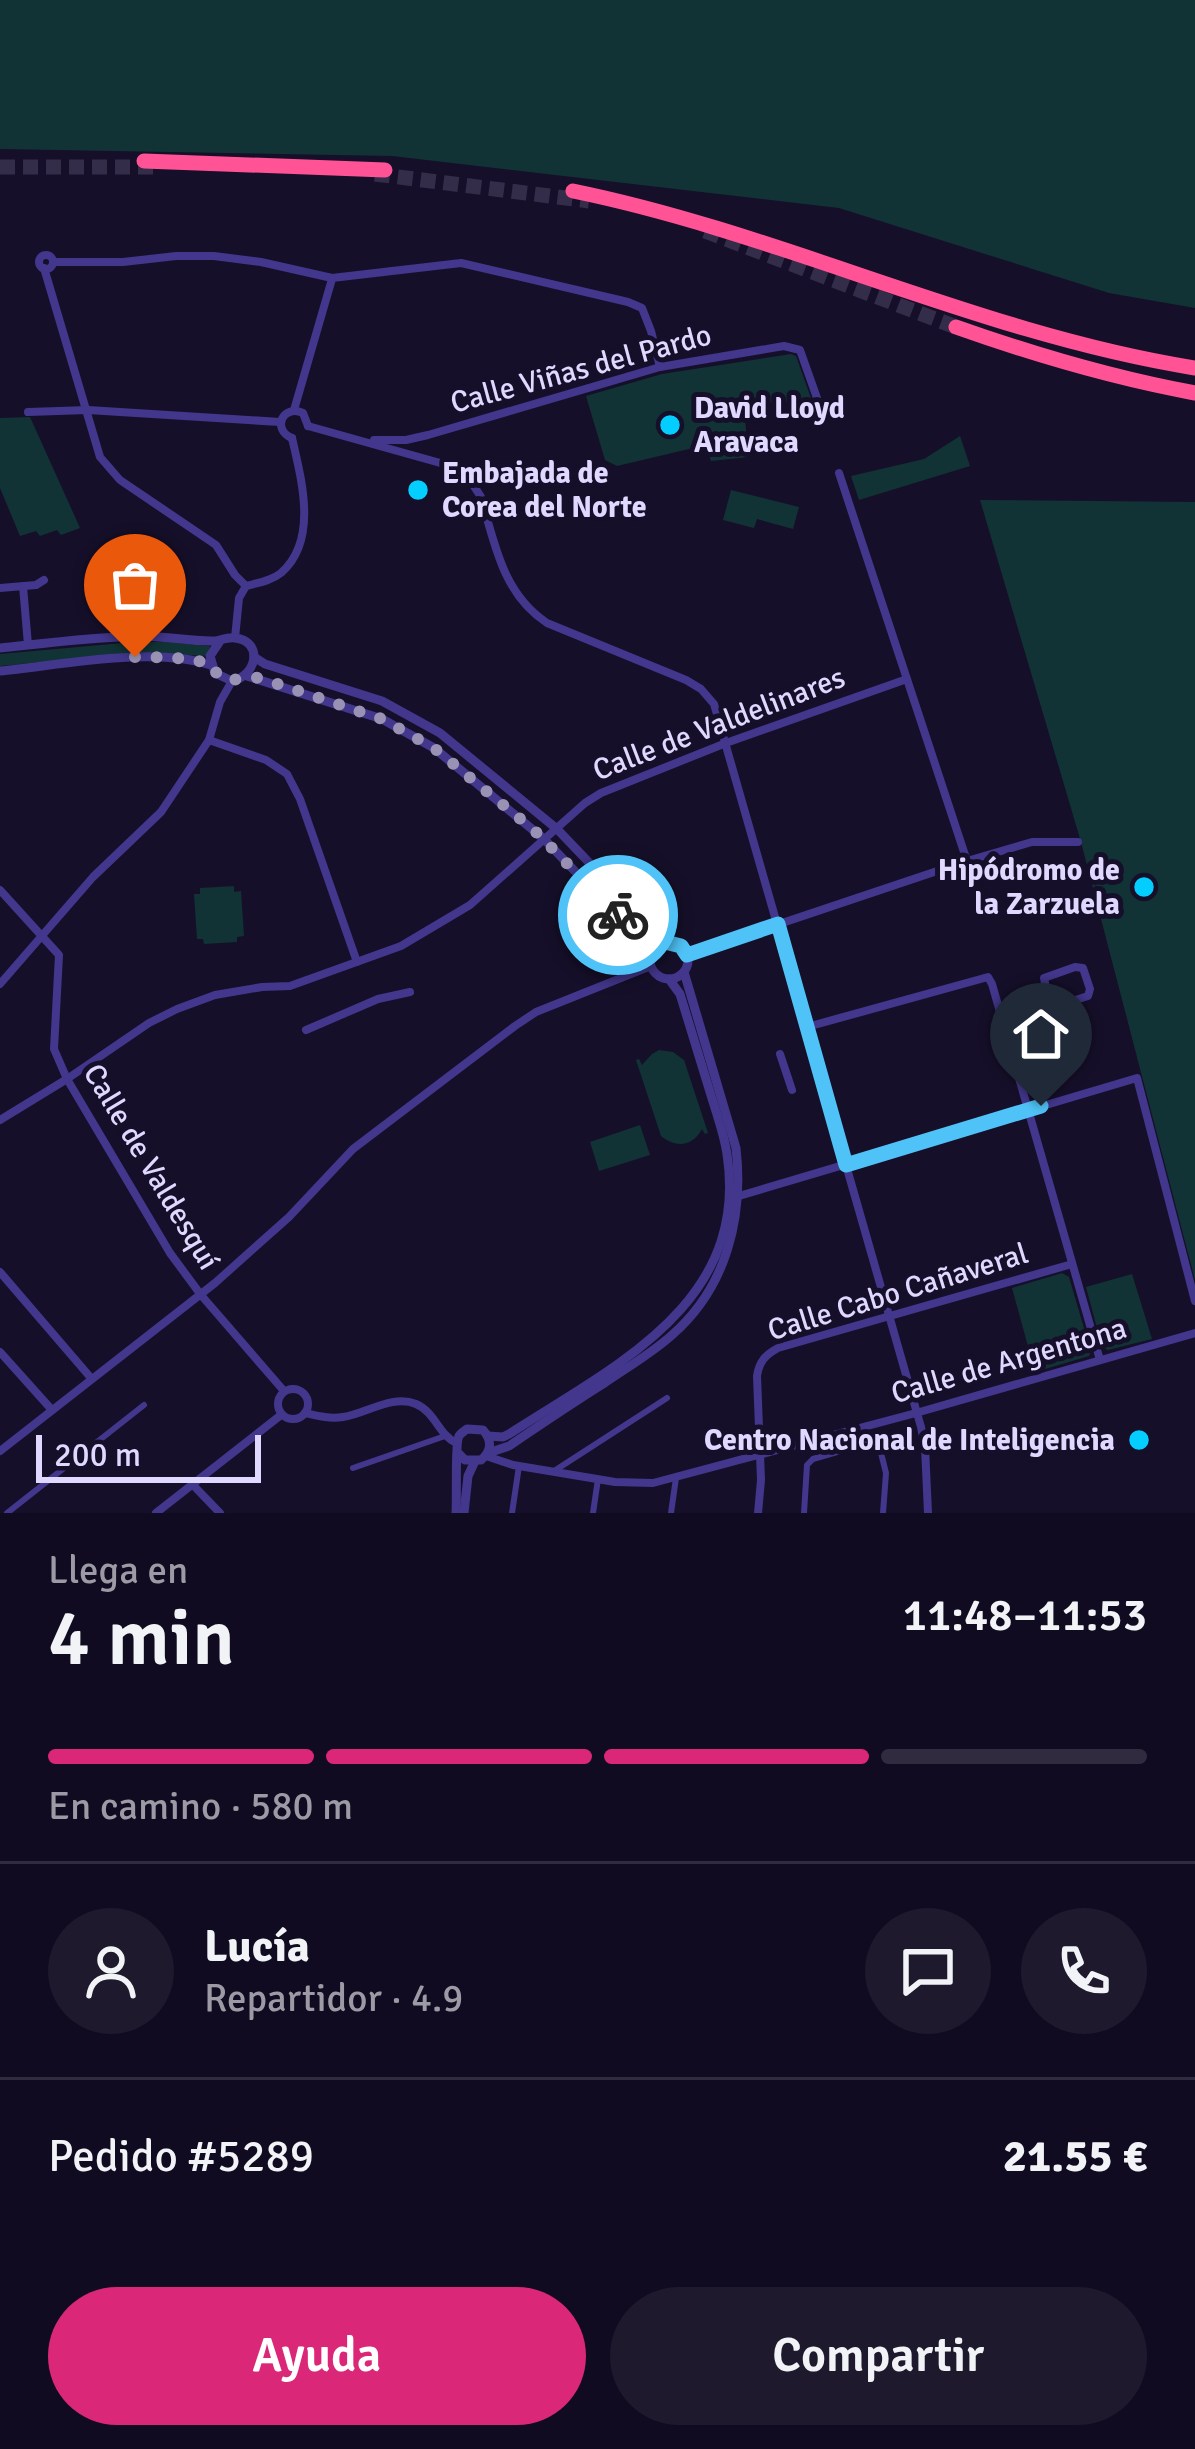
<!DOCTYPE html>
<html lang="es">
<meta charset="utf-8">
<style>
:root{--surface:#100b20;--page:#1e192d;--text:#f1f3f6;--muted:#9c9ba5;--line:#302b3e;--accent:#db2777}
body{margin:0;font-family:Signika,sans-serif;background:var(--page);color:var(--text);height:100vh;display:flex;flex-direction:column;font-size:45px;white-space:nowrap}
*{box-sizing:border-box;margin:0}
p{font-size:39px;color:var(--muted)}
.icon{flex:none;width:66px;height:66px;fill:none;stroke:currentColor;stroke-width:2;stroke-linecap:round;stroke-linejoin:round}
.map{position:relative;height:1513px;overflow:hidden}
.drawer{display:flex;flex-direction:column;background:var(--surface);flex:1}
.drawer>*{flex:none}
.scale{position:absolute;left:36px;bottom:30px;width:225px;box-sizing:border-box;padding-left:12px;border:6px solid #e0d8ff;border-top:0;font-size:33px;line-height:42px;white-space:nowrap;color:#e0d8ff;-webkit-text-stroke:9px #160f2a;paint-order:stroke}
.pin{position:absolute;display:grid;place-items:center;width:102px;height:102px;color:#fff;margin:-123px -51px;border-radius:50% 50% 50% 0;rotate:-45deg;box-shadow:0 0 12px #0007}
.pin .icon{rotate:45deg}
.courier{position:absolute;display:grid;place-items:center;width:120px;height:120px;margin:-60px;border:9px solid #4fc3f7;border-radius:50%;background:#fff;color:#222;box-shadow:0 3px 15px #0007}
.headline em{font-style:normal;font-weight:600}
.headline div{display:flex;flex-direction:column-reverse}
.headline{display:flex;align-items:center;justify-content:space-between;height:204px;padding:0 48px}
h1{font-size:78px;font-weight:600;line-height:90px}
.bar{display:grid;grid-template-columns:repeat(4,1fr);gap:18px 12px;align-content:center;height:144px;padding:0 48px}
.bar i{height:15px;border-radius:9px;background:var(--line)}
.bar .current{background:var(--accent)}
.bar p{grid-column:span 4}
.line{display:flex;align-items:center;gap:30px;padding:0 48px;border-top:3px solid var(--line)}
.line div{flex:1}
.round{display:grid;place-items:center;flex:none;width:126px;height:126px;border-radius:63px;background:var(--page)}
.primary-button{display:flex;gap:24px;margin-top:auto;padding:24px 48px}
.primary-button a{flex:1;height:138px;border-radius:72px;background:var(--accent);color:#fff;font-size:48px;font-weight:600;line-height:138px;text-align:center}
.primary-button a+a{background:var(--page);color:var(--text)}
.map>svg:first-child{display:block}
.green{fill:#113335}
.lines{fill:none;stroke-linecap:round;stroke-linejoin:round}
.motorway-tunnel{stroke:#342d4a;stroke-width:15;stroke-dasharray:15 8;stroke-linecap:butt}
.pedestrian{stroke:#42378c;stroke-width:6}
.minor{stroke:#42378c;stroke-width:8}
.tertiary{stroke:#42378c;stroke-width:9}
.motorway{stroke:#ff5395;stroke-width:15}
.done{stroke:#9992b4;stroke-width:12;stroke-dasharray:0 21.6}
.route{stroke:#4fc3f7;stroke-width:15}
.poi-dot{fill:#04ceff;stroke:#160f2a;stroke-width:4.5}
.labels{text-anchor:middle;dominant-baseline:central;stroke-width:10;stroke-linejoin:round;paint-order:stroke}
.street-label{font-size:30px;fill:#e0d8ff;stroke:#160f2a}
.poi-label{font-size:30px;font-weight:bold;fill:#e0d8ff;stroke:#160f2a;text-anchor:start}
</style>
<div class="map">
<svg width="1195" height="1513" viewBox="0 0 1195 1513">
<rect width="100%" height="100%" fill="#160f2a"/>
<g class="green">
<polygon points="0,0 1195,0 1195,308 1109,293 839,208 392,156 0,149"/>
<polygon points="791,354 796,356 812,401 744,404 748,457 711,461 706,445 617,466 605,460 586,396 662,374"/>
<polygon points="30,417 80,528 61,535 57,530 40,536 36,531 20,536 0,488 0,418"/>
<polygon points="960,436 970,466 859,500 851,476 924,459"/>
<polygon points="731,490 799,507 793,529 757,519 754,528 723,520"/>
<polygon points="980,500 1195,502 1195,1280 1081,842"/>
<polygon points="134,642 166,642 210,646 208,656 134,653 0,666 0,654"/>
<polygon points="234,886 234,892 241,891 244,936 237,937 237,942 204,944 203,939 197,939 194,894 200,894 200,888"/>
<path d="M659 1050 673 1052 684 1060 708 1133 705 1134 702 1129C692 1147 676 1148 661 1136L636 1060 639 1059 642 1065 652 1054Z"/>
<polygon points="640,1125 650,1155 599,1171 590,1142"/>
<polygon points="1062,1273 1069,1277 1091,1352 1089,1356 1035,1372 1012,1288"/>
<polygon points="1132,1274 1152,1339 1108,1350 1102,1347 1086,1287"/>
</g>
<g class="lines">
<g class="motorway-tunnel">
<polyline points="0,167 159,167"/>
<polyline points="375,174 589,201"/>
<polyline points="705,231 956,327"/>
</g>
<g class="pedestrian">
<polyline points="353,1468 445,1436"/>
<polyline points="554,1471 667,1398"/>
<polyline points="7,1513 144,1405"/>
<polyline points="512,1513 519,1466"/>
<polyline points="593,1513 598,1479"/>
<polyline points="671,1513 676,1478"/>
<polyline points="804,1513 807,1465 813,1459 871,1442 879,1445 886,1473 883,1513"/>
</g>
<g class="minor">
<circle cx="46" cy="262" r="7"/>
<polyline points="53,262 123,262 176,256 214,256 261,262 332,278 461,263 628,302 642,308 651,331 660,367"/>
<polyline points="44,268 100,457 120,480 216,545 235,575 246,586"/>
<polyline points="294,410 332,279"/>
<polyline points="28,412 88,410 280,422"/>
<path d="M308 426 451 466 468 477 481 497C495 545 503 594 547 623L686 680 701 689 714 704 921 1427 925 1447 928 1513"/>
<path d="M292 438C271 429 283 404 303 413L308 426"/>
<polyline points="374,440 406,440 428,435 660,367 784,346 800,350 817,398"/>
<polyline points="839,473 967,861"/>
<polyline points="23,586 28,645"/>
<polyline points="0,588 36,585 44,580"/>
<path d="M235 638 239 598 246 586C257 583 271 581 281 573 319 540 301 478 292 438"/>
<polyline points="209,740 266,760 287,774 300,799 357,962"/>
<polyline points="0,890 59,955 54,1049 67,1079 170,1253 201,1295 284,1391"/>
<polyline points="687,955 967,861 1032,842 1078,842"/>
<polyline points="0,984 93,877 161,812 209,740 220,702 232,681"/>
<polyline points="1003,1023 1088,996 1090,989 1083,968 1075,967 1044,978 1050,1008"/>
<polyline points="807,1027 988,977 992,984 1100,1360"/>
<polyline points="306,1030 378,999 410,992"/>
<polyline points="780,1054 792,1090"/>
<polyline points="0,1120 67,1079 149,1023 177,1009 215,995 262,987 290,986 401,946 470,905 585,803 601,793 726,743 907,679"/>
<polyline points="739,1196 1137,1078 1195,1301"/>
<polyline points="0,1272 91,1378"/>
<polyline points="0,1352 52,1410"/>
<circle cx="293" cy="1404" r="15"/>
<path d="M305 1413C318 1416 329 1419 343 1417 366 1414 392 1394 416 1404 435 1412 439 1435 456 1443"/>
<polyline points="0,1451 215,1283 289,1217 353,1149 515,1026 536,1012 651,966"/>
<polyline points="486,1456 513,1465 615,1482 653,1483 916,1413 1195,1333"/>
<polyline points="192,1484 220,1513"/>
<polyline points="156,1513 281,1415"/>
<path d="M758 1513 761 1480 757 1376C759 1362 765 1355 778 1348L1072 1264"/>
</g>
<g class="tertiary">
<path d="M0 648C47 643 94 637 141 636 166 636 192 642 216 641 221 640 229 637 235 638 263 641 258 675 232 681L215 673 210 656 220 641"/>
<polyline points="254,657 265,664 382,701 440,733 557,829 665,942"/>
<path d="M0 671C61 665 153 646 211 665"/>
<polyline points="247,676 382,719 434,748 544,839 639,938 651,955"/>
<circle cx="669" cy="960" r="19"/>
<path d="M488 1436 503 1437 509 1434C614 1366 750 1304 727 1154 724 1133 716 1112 710 1092 700 1059 690 1026 680 994L669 979"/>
<path d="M488 1453 509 1446C540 1425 571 1404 603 1384 626 1368 651 1354 672 1335 726 1288 744 1218 736 1148L684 972"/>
<path d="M456 1513C457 1500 455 1442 459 1436 461 1433 464 1431 467 1429L483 1430C492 1440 492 1451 481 1460H465L458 1453"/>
<polyline points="464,1513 468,1476 475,1461"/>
</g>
<g class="motorway">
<polyline points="144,161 385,170"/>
<path d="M573 191C784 234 981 334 1195 368"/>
<path d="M956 327C1035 355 1113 378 1195 393"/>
</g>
</g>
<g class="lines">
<path class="done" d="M135 657C161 657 186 657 211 664 223 690 240 675 260 678L382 719 434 748 535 831 618 915"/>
<polyline class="route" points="618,915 651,955 656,947 665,942 681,946 687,955 778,924 846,1165 1041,1106"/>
</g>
<g class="poi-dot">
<circle cx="670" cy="425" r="12"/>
<circle cx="418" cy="490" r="12"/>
<circle cx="1144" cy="887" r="12"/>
<circle cx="1139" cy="1440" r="12"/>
</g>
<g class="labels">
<g class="street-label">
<text transform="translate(581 369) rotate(-15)">Calle Viñas del Pardo</text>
<text transform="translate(719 724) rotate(-21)">Calle de Valdelinares</text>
<text transform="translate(151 1167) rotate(59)">Calle de Valdesquí</text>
<text transform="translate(898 1292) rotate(-17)">Calle Cabo Cañaveral</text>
<text transform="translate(1009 1361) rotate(-16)">Calle de Argentona</text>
</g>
<g class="poi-label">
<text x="694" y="408">David Lloyd<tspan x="694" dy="34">Aravaca</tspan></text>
<text x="442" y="473">Embajada de<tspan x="442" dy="34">Corea del Norte</tspan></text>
<text x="1120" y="870" text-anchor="end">Hipódromo de<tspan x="1120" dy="34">la Zarzuela</tspan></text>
<text x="1115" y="1440" text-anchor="end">Centro Nacional de Inteligencia</text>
</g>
</g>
</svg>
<div class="scale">200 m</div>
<div class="pin" style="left:135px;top:657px;background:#ea580c"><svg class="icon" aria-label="bag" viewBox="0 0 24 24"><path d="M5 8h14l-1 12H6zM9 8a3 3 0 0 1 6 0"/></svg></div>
<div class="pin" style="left:1041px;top:1106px;background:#1f2937"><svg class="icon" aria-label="home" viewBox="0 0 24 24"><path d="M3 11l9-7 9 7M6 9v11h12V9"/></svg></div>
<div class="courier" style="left:618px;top:915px"><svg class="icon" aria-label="bike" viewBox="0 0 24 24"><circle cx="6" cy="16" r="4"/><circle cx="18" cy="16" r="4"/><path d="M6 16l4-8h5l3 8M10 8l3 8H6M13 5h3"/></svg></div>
</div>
<section class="drawer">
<div class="headline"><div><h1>4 min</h1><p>Llega en</p></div><em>11:48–11:53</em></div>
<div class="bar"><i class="current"></i><i class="current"></i><i class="current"></i><i></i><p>En camino · 580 m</p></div>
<div class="line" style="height:216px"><a class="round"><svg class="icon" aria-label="person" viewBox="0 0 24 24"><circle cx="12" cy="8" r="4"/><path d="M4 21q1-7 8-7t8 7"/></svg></a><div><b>Lucía</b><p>Repartidor · 4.9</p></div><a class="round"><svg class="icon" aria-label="chat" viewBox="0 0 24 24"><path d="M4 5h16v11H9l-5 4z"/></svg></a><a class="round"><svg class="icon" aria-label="phone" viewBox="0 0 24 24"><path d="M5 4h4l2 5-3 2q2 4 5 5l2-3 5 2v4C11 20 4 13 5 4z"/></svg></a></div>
<div class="line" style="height:156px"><div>Pedido #5289</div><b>21.55 €</b></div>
<div class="primary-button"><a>Ayuda</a><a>Compartir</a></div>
</section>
